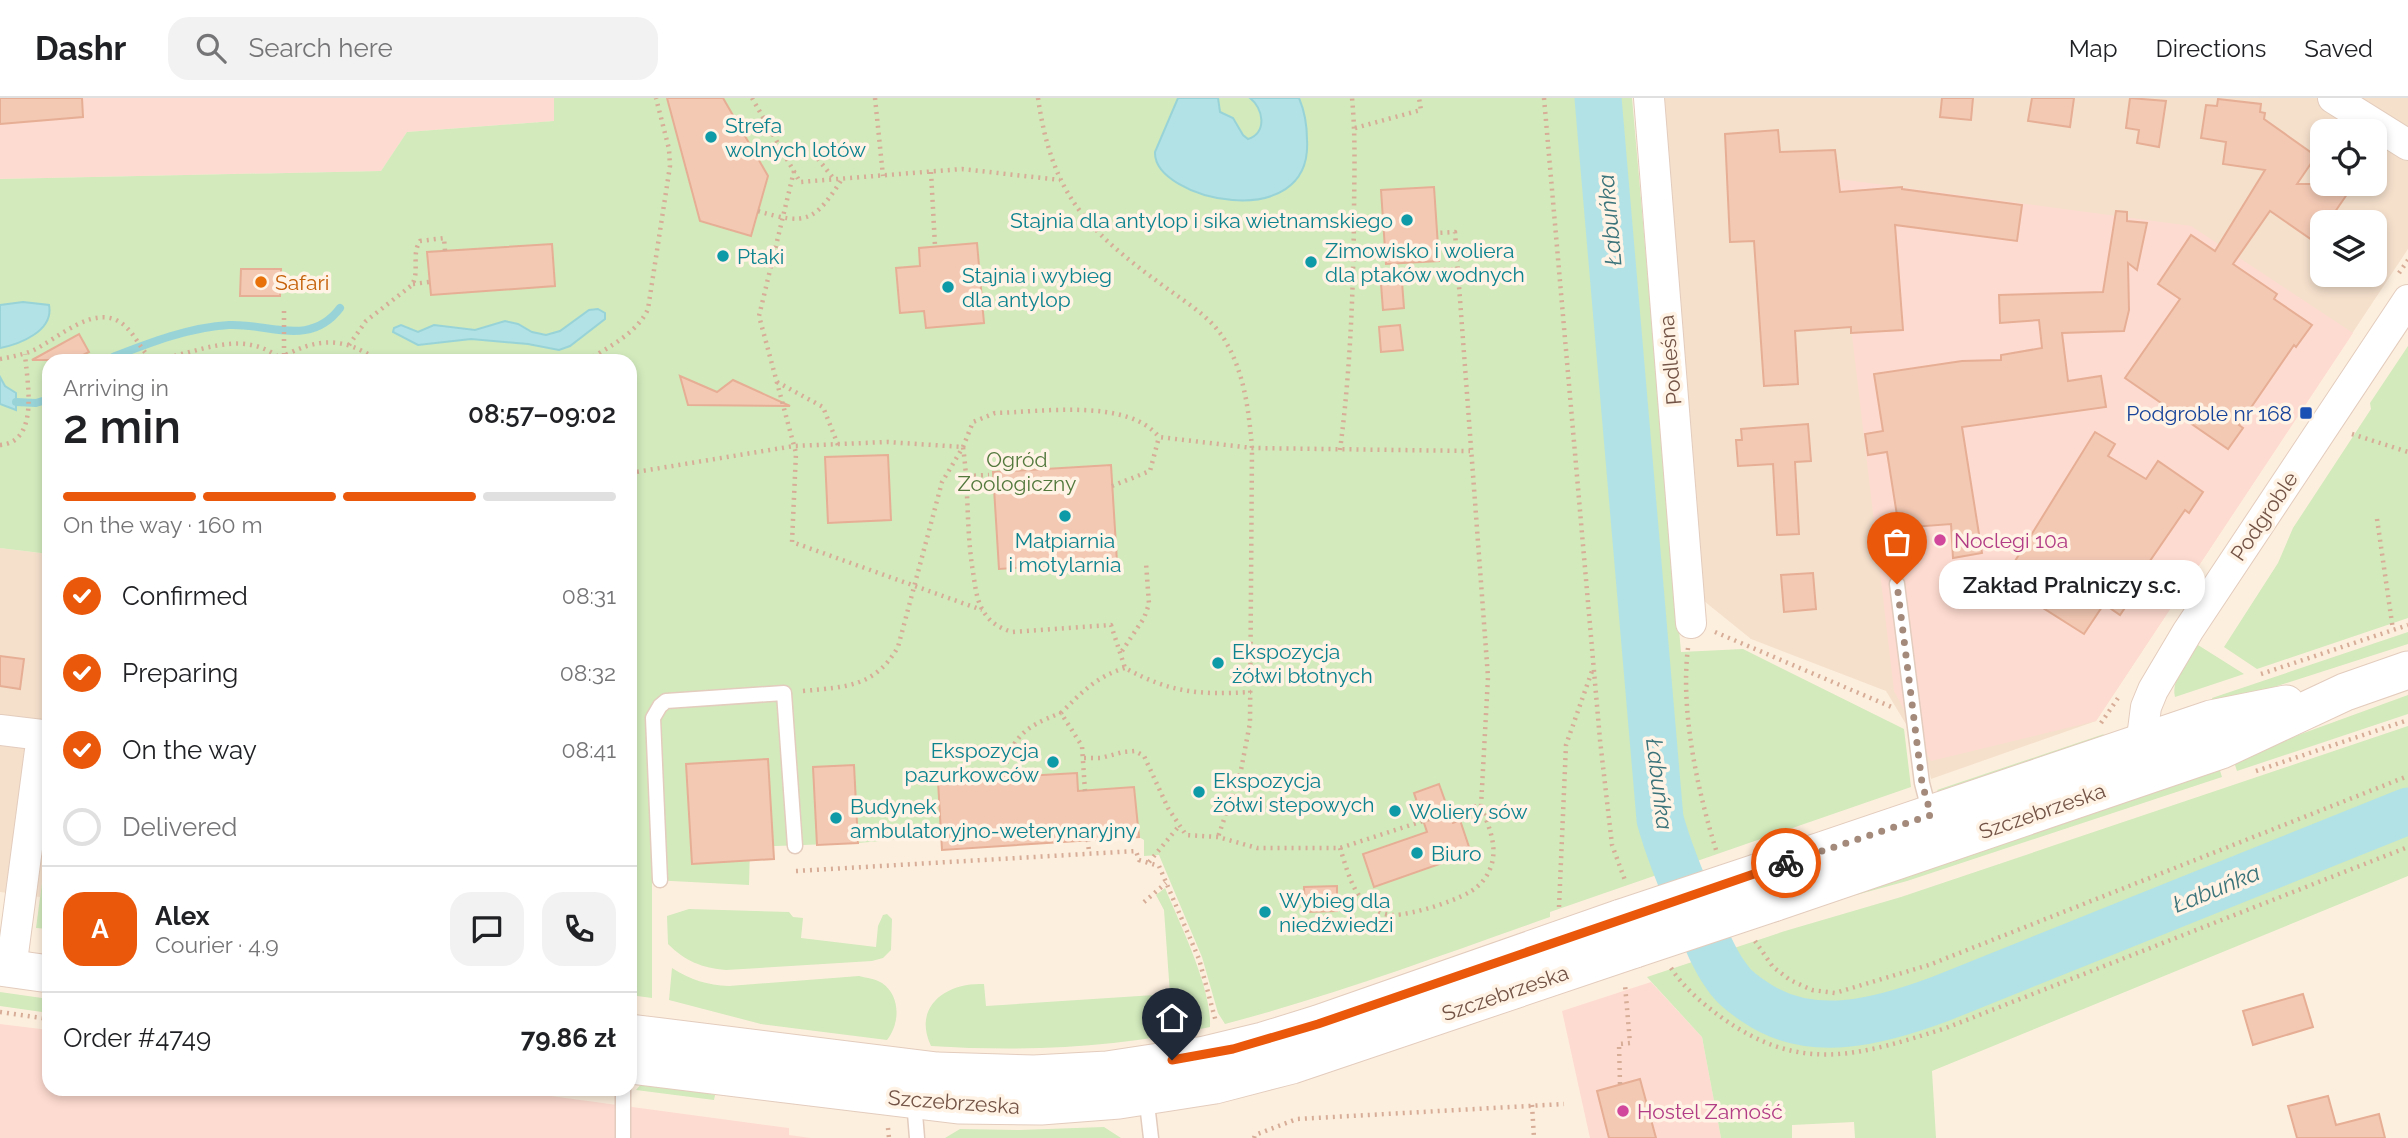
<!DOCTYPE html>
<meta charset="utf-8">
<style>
:root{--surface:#fff;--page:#f2f2f2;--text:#202124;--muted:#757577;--line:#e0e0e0;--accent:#ea580c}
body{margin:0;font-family:Raleway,sans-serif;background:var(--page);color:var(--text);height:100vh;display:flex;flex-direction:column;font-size:26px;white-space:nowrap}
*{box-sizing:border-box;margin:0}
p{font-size:23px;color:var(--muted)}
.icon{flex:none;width:38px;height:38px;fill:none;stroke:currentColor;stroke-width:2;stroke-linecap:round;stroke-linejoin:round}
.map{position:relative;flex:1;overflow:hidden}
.details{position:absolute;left:42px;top:256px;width:595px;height:742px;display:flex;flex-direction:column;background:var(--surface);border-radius:21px;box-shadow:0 4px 10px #0003}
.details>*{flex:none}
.controls{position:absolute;left:2310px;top:21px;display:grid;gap:14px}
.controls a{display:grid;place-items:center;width:77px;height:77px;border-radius:14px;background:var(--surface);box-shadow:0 4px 10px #0003;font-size:35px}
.pin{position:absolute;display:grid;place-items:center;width:60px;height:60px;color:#fff;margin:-72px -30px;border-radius:50% 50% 50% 0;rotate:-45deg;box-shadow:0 0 7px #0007}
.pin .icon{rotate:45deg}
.courier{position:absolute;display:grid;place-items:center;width:70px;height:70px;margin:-35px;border:5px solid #ea580c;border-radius:50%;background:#fff;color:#222;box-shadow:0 2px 9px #0007}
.bubble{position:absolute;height:49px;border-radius:21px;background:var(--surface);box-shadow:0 4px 10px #0003;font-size:23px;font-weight:600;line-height:49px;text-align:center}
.head em{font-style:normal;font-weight:600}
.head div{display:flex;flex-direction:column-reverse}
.head{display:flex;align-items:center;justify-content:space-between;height:119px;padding:0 21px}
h1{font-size:46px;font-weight:600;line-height:52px}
.bar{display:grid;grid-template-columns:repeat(4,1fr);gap:10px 7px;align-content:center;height:84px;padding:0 21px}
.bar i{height:9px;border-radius:5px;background:var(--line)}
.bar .on{background:var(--accent)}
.bar p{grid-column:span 4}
.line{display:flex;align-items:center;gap:18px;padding:0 21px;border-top:2px solid var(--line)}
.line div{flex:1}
.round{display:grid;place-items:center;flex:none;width:74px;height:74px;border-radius:21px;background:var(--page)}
ol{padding:0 21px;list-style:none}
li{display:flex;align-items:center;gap:21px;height:77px}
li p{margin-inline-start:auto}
li .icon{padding:7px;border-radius:50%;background:var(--accent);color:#fff;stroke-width:4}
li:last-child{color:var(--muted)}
li i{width:38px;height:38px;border:4px solid var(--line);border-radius:50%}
header{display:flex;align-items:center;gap:42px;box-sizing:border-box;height:98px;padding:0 35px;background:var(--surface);border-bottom:2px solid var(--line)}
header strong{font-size:33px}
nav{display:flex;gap:38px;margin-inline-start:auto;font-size:24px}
.search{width:490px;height:63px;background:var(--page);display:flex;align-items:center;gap:18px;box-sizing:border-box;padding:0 24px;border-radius:21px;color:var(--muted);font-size:26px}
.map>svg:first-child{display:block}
.residential{fill:#f5e0cc;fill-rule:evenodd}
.commercial{fill:#fedbd0}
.green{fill:#d2eabc}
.water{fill:#b2e2e6;stroke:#98d3d8;stroke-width:2}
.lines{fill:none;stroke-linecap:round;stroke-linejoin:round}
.stream{stroke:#98d3d8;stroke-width:8}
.river{stroke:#b2e2e6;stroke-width:47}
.building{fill:#f3c9b4;stroke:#e6ae94;stroke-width:2}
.service-casing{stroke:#e3ccbd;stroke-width:17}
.minor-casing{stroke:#e3ccbd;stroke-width:32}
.tertiary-casing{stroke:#e3ccbd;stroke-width:39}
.path{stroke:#d7ad98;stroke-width:4.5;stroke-dasharray:2 5;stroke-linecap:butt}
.service{stroke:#fff;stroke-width:14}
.minor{stroke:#fff;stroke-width:30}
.tertiary{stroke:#fff;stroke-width:37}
.tertiary-bridge-casing{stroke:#e3ccbd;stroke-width:39;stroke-linecap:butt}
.tertiary-bridge{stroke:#fff;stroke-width:37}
.done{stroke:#a38a7b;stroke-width:7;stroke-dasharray:0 12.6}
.route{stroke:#ea580c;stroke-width:9}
.culture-dot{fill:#0f9aa8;stroke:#fff3e5;stroke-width:2.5}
.food-dot{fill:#e8710a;stroke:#fff3e5;stroke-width:2.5}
.transit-dot{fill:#1a4fb4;stroke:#fff3e5;stroke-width:2.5}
.hotel-dot{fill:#d1479c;stroke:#fff3e5;stroke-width:2.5}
.labels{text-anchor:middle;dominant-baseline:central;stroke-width:7;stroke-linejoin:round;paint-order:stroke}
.culture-label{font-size:21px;fill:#0d838f;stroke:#fff3e5;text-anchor:start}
.food-label{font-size:21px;fill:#c56008;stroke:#fff3e5;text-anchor:start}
.street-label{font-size:21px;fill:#735345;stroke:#fff3e5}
.transit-label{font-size:21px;fill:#164399;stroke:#fff3e5;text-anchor:end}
.park-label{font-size:21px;fill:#53793d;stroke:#fff3e5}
.hotel-label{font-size:21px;fill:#b23c85;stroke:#fff3e5;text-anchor:start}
.water-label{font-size:23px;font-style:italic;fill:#3a737a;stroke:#fff3e5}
</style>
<header>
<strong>Dashr</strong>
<div class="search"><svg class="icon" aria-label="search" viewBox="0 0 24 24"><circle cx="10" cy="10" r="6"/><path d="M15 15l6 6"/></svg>Search here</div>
<nav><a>Map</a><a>Directions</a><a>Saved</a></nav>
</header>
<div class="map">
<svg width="2408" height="1040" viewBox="0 0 2408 1040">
<rect width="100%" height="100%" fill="#fdefde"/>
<g class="residential">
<path d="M1659 0H2408V151L2096 623 1931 681 1927 661 1886 593 1751 541 1699 499ZM2322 33H2375V86H2322ZM2322 124H2375V177H2322Z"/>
<polygon points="0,450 49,456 49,732 40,799 0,794"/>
</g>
<g class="commercial">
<polygon points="0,0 554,0 555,23 407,34 381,73 0,81"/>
<polygon points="1839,81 2191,128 2353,235 2096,623 1931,663 1894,593 1851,229"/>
<polygon points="1651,884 1702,939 1721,1040 1590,1040 1562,913"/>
<polygon points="0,926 49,932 49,990 491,990 789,1030 789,1037 811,1040 0,1040"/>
</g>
<g class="green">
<path d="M554 0H1632L1681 554 1743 551 1904 631 1911 689 1550 814V819C1442 857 1335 897 1225 926L1218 915 1202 859 1159 757 1144 758V742L1139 739 941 738 858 745 750 749 749 787 652 782V900L630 897V262H49V456L0 450V81L381 73 407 34 554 23Z"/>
<polygon points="2408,248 2408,520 2257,571 2224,549 2278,465 2293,430 2371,311 2370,305"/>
<polygon points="2408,534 2408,546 2215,608 2212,600"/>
<path d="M2198 547 2244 576 2175 599C2171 580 2188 562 2198 547Z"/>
<polygon points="2408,597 2408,616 2237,673 2233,661"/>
<polygon points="2408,628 2408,778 1932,973 1936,1040 1855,1040 1854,1024 1792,1027 1792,1040 1721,1040 1702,939 1647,879 1785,833 1901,799"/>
<polygon points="2104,636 2097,643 1940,695 1937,692"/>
<polygon points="2218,666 2222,679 1907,783 1816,808"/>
<polygon points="49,732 49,831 36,830"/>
<path d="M1165 790C1180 826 1212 891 1210 929 1118 950 1025 954 931 948 912 908 947 884 984 886L986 908 1170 896 1164 812 1156 797Z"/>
<path d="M689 811 789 814 793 819 803 820 801 840 876 849 878 828 883 817 887 816 892 821 891 852 883 860 872 863 726 872C702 870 685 863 668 846L667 818Z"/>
<path d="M672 870C691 882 707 887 729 888L859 878C867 880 876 881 882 885 901 898 900 926 887 942L761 926 669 902Z"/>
<polygon points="0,894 49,901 49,915 0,908"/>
<polygon points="659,983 715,997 714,1002 636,992 642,985"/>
<polygon points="1104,1029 1121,1040 945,1040 960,1031 1019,1032"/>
</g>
<g class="water">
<path d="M1178 0H1218L1220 14 1233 20 1243 37 1248 41C1268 34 1263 10 1250 0H1299C1305 14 1307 27 1307 42 1313 138 1153 102 1155 54Z"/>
<path d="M23 204 49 207C54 233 20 246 0 250V207Z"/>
<polygon points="598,211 605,215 605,221 570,248 559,252 528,246 471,241 418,247 393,234 394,230 401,227 418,234 434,227 475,232 505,223 518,226 532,234 546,237 560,233 589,212"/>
<polygon points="0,279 5,288 16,295 16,312 0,306"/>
</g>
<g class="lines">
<g class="stream">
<path d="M113 259C149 245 190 229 229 227 269 225 310 250 340 210"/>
<polyline points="16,304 36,305 49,301"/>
</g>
<path class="river" d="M1598 0 1660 721C1669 754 1682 785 1696 816 1706 840 1714 863 1730 883 1736 891 1746 898 1755 904 1811 943 1881 923 1940 901L2408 713"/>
</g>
<g class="building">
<polygon points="0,0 82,0 83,19 0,26"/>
<polygon points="667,0 723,0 768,78 751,138 700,123"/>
<polygon points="1942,0 1973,0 1971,22 1940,19"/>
<polygon points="2032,0 2074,0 2070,29 2028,23"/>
<polygon points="2130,0 2166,3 2159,49 2137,45 2139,32 2126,30"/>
<polygon points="2218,1 2261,6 2260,14 2265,15 2264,21 2316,58 2297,86 2354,86 2328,124 2322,124 2322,133 2315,144 2270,113 2233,166 2277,196 2274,201 2312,227 2296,249 2294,247 2239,327 2243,330 2228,351 2125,280 2180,201 2158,186 2191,137 2215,153 2265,72 2223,66 2226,44 2201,40 2206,7 2217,8"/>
<polygon points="1778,32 1780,54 1835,52 1840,94 1902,89 1902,91 2022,107 2017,143 1895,127 1903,232 1851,235 1851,229 1795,233 1798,286 1764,288 1754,143 1730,144 1725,36"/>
<polygon points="1434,89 1439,163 1386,166 1381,92"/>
<polygon points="2116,113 2127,114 2127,123 2147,125 2137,172 2128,165 2129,212 2124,233 2062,235 2068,283 2101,278 2106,309 1962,329 1982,455 1953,460 1951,426 1899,430 1887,354 1868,357 1865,336 1883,333 1874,276 1962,263 2001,262 2001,257 2042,250 2039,222 2000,225 1999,197 2103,194"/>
<polygon points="977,145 984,225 926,230 924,213 900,215 896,170 920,168 919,150"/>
<polygon points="552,146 555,188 431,197 427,154"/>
<polygon points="241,171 281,171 280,198 240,198"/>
<polygon points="1402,184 1404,210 1383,212 1381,186"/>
<polygon points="1400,227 1403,252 1381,254 1379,229"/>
<polygon points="79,236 89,254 73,262 32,262"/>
<polygon points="680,278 717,294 733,282 790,308 688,307"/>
<polygon points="1808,326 1811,363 1795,364 1799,436 1777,437 1773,366 1738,368 1736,342 1742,342 1741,331"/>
<polygon points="2095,334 2115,346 2108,358 2146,381 2158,363 2203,394 2189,415 2185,412 2130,492 2135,495 2120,517 2104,506 2084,536 2002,484"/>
<polygon points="888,357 891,422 828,425 825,359"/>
<polygon points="1111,367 1117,464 999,471 993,374"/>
<polygon points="1813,475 1816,511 1784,514 1781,477"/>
<polygon points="0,558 24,561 20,591 0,588"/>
<polygon points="768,661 774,761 692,766 686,666"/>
<polygon points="854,667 858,745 817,747 813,669"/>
<polygon points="1077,675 1078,693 1134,689 1139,739 942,752 938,683"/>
<polygon points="1439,686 1453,725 1460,722 1471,755 1374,789 1363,756 1427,734 1414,695"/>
<polygon points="1337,788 1337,813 1305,814 1304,789"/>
<polygon points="2303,896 2313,929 2253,947 2243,913"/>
<polygon points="1640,981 1656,1040 1609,1040 1597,993"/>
<polygon points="2328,998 2336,1027 2379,1016 2385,1040 2297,1040 2288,1008"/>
</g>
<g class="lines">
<defs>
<g id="service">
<polyline points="1897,486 1922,685 1930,716"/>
<polyline points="660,782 653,620 660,608 666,603 784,595 795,748"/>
<polyline points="623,990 623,1040"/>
<polyline points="1146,997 1151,1040"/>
<polyline points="914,1003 917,1040"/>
</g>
<g id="minor">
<polyline points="1649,0 1691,525"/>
<polyline points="2333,0 2408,47"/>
<polyline points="0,632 42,637 11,871"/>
<polyline points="2153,664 2143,632 2146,609 2153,592 2188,533 2408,202"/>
</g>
<g id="tertiary">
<polyline points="1759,774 2211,621 2286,606"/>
<polyline points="1773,805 2221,652 2345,594 2408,572"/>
<polyline points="0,869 49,876"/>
<polyline points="630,935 937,973 1034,976 1107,972 1205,957 1263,943 1318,926 1621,820"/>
<polyline points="630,967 958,1007 1041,1008 1119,1002 1215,987 1292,967 1635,851"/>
</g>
</defs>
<use href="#service" class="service-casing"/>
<use href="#minor" class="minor-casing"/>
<use href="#tertiary" class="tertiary-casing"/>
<g class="path">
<polyline points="752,0 800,84 962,71 1060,82"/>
<polyline points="875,0 883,78"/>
<path d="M1038 0C1052 98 1088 133 1165 189 1188 206 1213 220 1227 246 1245 278 1249 315 1252 350L1250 625 1241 672 1218 739"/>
<polyline points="1544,0 1600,642 1612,747 1626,785"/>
<polyline points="1355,30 1421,12 1419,0"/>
<polyline points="786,59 806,53 818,61 834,81"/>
<polyline points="794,73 759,218 796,355 792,444 982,512"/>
<polyline points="931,74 935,148"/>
<path d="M758 113C807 128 815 123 842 81"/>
<polyline points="2399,175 2408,162"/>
<polyline points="1353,176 1458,171"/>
<polyline points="413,186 429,184"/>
<path d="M349 247 366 223 412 187C420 173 411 157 420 143L444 140 445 153"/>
<polyline points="284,257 284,210"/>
<path d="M280 260C316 240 343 238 377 262"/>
<path d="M0 261C11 259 21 257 32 253 58 241 97 202 125 228 136 238 141 252 152 262 196 257 239 229 280 260L278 262"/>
<path d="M587 262C608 250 638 234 648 211L670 68 669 51 656 0"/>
<polyline points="777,284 823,309 838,347"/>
<polyline points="2352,336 2408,354"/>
<path d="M0 347C40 344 27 284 25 256"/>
<path d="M1340 352C1350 276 1353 200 1354 123 1354 82 1356 41 1352 0"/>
<path d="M630 375 794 348 887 344 963 349C969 391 966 432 973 474 975 486 976 500 982 511 989 524 999 530 1012 534L1111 527 1125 570C1171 595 1199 597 1251 594"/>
<polyline points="967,378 989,377"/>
<polyline points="1112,388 1150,373 1159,339"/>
<polyline points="2377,421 2393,532"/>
<polyline points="1715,534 1894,610"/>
<path d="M1688 550C1680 613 1698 695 1717 755"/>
<polyline points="1122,553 1144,520 1149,506 1146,465"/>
<polyline points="2261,576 2408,527"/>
<path d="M803 593C846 589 875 589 898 549L942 384 963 349 973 324 995 315C1041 314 1128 300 1159 339L1252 350 1470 353"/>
<polyline points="2101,625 2118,600"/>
<polyline points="1084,660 1101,660 1123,654 1135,653 1144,658 1168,710 1186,737 1218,739 1257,750 1340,750 1466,709 1481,708 1488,579 1455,134 1437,135"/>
<polyline points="2256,673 2408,622"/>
<path d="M1003 679C1011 640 1023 629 1061 615"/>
<path d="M1085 693 1082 648 1061 615C1081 595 1097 578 1125 570"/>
<polyline points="1088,742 1089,755"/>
<path d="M1340 750C1346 768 1351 790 1364 804 1371 811 1382 817 1393 817 1412 817 1465 801 1478 788 1485 782 1490 773 1492 765 1497 745 1488 727 1481 708"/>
<polyline points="1149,764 1179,728"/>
<polyline points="796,773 1136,753 1139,762 1159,768 1199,861 1216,924"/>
<polyline points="1144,804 1166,785"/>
<polyline points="1559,809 1566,647 1592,573"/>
<polyline points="1755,843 1773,869 1790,882 1812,892 1835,895 1929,867 2408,678"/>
<path d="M1671 870C1683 889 1703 906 1721 919 1801 977 1860 957 1946 930L2408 749"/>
<polyline points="0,914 49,921"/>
<polyline points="1620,986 1619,946 1630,945 1625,887"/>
<polyline points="579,990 603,994"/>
<polyline points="1532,1007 1534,1040"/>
<polyline points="888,1030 889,1040"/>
<polyline points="1254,1040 1255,1037 1297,1021 1564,1006"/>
</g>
<use href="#service" class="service"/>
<use href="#minor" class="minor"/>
<use href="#tertiary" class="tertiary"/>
<defs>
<g id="tertiary-bridge">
<polyline points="1621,820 1759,774"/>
<polyline points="1635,851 1773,805"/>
</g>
</defs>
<use href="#tertiary-bridge" class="tertiary-bridge-casing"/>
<use href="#tertiary-bridge" class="tertiary-bridge"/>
</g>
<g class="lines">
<polyline class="done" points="1786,765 1931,717 1922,685 1897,486"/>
<polyline class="route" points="1172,962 1233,951 1318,926 1786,765"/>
</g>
<g class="culture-dot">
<circle cx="711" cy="39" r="7"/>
<circle cx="1407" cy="122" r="7"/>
<circle cx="723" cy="158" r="7"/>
<circle cx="1311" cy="164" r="7"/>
<circle cx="948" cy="189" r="7"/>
<circle cx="1065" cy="418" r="7"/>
<circle cx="1218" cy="565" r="7"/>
<circle cx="1053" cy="664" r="7"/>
<circle cx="1199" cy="694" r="7"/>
<circle cx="1395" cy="713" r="7"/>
<circle cx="836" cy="720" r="7"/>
<circle cx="1417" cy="755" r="7"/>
<circle cx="1265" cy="814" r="7"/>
</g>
<circle class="food-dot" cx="261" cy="184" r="7"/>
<rect class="transit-dot" x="2299" y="308" width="14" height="14" rx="3.5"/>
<g class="hotel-dot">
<circle cx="1940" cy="442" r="7"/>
<circle cx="1623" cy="1013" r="7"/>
</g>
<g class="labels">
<g class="culture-label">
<text x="725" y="27">Strefa<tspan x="725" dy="24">wolnych lotów</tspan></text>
<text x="1393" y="122" text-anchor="end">Stajnia dla antylop i sika wietnamskiego</text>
<text x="1325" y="152">Zimowisko i woliera<tspan x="1325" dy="24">dla ptaków wodnych</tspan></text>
<text x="737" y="158">Ptaki</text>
<text x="962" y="177">Stajnia i wybieg<tspan x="962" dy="24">dla antylop</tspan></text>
<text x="1065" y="442" text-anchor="middle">Małpiarnia<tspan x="1065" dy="24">i motylarnia</tspan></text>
<text x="1232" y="553">Ekspozycja<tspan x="1232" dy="24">żółwi błotnych</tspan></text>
<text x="1039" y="652" text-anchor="end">Ekspozycja<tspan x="1039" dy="24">pazurkowców</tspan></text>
<text x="1213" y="682">Ekspozycja<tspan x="1213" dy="24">żółwi stepowych</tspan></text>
<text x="850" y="708">Budynek<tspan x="850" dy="24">ambulatoryjno-weterynaryjny</tspan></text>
<text x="1409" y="713">Woliery sów</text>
<text x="1431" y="755">Biuro</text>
<text x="1279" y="802">Wybieg dla<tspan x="1279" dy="24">niedźwiedzi</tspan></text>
</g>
<g class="food-label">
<text x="275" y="184">Safari</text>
</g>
<g class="street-label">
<text transform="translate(1670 262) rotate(-95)">Podleśna</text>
<text transform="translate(2264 418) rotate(-56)">Podgroble</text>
<text transform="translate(2042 713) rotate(-19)">Szczebrzeska</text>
<text transform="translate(1505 895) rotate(-19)">Szczebrzeska</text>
<text transform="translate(954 1004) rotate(4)">Szczebrzeska</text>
</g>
<g class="transit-label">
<text x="2292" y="315">Podgroble nr 168</text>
</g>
<g class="park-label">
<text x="1017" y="361">Ogród<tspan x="1017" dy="24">Zoologiczny</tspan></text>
</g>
<g class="hotel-label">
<text x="1954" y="442">Noclegi 10a</text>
<text x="1637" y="1013">Hostel Zamość</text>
</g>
<g class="water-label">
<text transform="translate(1609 122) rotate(-95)">Łabuńka</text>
<text transform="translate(1660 686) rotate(83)">Łabuńka</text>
<text transform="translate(2216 790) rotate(-22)">Łabuńka</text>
</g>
</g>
</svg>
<div class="controls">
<a><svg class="icon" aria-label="locate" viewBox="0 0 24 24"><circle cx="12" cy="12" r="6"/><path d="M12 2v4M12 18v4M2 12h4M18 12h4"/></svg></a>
<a><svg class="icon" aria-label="layers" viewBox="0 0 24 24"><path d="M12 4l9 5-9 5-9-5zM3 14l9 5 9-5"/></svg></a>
</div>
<div class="pin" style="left:1897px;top:486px;background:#ea580c"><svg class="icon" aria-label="bag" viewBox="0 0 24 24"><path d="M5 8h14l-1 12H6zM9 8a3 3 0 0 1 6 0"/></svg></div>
<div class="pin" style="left:1172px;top:962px;background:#1f2937"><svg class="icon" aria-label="home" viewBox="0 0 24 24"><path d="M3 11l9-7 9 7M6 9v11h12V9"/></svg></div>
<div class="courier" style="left:1786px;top:765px"><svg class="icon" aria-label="bike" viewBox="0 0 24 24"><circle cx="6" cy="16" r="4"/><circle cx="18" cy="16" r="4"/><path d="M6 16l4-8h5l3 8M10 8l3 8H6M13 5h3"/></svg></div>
<div class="bubble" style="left:1939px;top:462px;width:266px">Zakład Pralniczy s.c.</div>
<section class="details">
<div class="head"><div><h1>2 min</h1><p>Arriving in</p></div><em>08:57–09:02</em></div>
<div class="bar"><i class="on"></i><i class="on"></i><i class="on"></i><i></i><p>On the way · 160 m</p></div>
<ol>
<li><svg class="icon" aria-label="check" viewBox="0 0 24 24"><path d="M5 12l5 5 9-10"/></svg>Confirmed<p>08:31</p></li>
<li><svg class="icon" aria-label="check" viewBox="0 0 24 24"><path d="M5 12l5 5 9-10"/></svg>Preparing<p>08:32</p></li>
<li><svg class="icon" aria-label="check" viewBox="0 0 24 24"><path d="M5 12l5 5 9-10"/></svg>On the way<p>08:41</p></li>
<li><i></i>Delivered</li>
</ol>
<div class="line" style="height:126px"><b class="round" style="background:var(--accent);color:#fff">A</b><div><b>Alex</b><p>Courier · 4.9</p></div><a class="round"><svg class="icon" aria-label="chat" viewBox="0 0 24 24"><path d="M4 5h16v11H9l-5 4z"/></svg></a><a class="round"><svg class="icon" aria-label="phone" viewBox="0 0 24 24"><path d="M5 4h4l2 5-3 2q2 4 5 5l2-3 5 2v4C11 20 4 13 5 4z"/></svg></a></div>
<div class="line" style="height:91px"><div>Order #4749</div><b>79.86 zł</b></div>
</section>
</div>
